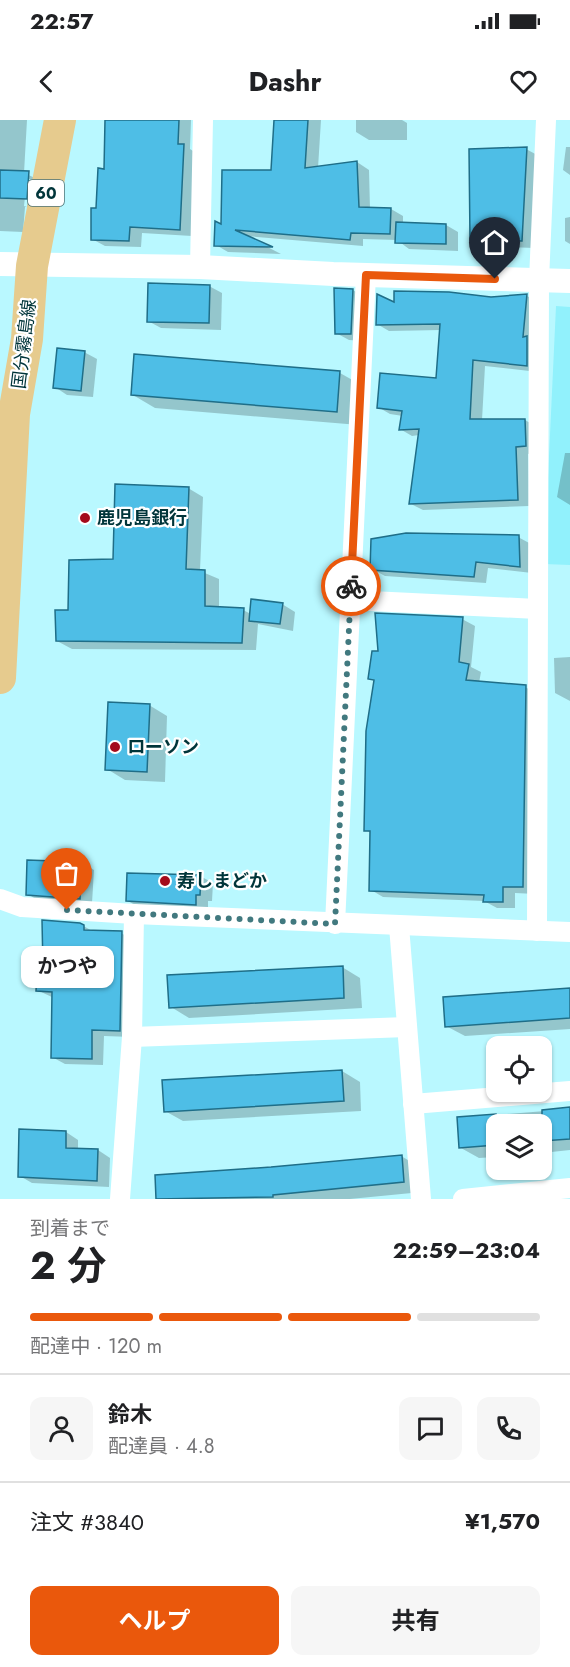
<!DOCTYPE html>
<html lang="ja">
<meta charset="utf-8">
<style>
:root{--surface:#fff;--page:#f6f6f6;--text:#202124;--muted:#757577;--line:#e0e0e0;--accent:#ea580c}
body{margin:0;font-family:Jost,"Noto Sans JP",sans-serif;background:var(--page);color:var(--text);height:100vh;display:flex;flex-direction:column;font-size:22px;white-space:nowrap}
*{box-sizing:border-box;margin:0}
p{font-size:20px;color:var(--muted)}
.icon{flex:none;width:33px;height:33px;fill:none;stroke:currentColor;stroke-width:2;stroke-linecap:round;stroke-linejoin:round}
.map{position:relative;height:1079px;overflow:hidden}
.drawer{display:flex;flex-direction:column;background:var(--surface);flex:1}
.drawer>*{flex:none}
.controls{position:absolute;left:486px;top:916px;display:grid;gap:12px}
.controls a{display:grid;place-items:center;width:66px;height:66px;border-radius:12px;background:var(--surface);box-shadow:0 2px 4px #0004;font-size:30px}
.pin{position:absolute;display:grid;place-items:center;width:51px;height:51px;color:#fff;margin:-62px -26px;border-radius:50% 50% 50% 0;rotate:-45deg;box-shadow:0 0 6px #0007}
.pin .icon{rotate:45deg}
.courier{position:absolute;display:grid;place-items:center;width:60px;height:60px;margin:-30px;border:4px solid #ea580c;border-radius:50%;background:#fff;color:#222;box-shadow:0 2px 8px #0007}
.bubble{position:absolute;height:42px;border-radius:12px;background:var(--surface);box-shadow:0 2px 4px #0004;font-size:20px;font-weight:700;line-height:42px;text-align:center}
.summary em{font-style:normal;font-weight:700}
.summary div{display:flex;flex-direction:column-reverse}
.summary{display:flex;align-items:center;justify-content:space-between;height:102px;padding:0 30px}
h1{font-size:39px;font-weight:700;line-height:45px}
.bar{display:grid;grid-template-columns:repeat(4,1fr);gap:9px 6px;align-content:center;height:72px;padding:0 30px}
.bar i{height:8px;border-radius:4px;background:var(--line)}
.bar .selected{background:var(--accent)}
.bar p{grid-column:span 4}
.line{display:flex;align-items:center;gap:15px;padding:0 30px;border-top:2px solid var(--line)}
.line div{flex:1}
.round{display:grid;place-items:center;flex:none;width:63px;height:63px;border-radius:12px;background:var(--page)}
.action{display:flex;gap:12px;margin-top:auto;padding:12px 30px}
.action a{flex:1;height:69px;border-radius:12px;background:var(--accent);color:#fff;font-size:24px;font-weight:700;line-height:69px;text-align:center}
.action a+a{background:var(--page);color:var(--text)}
.status{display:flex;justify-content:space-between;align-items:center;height:42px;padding:0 30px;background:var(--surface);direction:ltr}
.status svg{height:16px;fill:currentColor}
header{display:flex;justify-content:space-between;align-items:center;height:78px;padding:0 30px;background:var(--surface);font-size:27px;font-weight:700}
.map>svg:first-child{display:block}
.built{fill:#91f1fc}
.shadow{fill:#0003;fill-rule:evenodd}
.building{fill:#4ebee6;stroke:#1f6e88;stroke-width:1.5}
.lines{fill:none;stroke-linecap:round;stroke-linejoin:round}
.minor{stroke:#fff;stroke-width:20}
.tertiary{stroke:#fff;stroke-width:24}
.primary{stroke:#e6cb8e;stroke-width:32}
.done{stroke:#41797f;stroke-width:6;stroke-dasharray:0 10.8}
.route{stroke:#ea580c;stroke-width:8}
.poi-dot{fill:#a40b1c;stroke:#fff;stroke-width:2}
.labels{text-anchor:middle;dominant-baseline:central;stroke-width:4.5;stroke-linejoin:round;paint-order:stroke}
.shield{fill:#fff;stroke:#4c7275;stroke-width:1.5}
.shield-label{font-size:16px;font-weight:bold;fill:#00353a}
.street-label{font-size:18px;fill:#00353a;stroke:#fff}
.poi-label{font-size:18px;font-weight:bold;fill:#00353a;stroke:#fff;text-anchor:start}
</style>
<div class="status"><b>22:57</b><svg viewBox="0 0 49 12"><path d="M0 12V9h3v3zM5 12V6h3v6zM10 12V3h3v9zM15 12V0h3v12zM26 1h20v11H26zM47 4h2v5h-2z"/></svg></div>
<header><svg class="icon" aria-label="back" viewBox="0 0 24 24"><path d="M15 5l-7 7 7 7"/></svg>Dashr<svg class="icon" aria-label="heart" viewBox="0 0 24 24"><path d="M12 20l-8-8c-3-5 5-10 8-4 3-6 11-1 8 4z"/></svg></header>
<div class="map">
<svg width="570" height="1079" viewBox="0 0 570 1079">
<rect width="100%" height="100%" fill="#b9f8ff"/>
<polygon class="built" points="556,186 570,187 570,445 544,444"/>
<g class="shadow">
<path d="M0 0H27L24 53 46 63 44 88 25 87 23 112 0 111ZM27 59H30L27 87 24 86Z"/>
<polygon points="117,0 191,0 190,29 196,33 192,116 142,113 141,127 105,126 92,119"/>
<polygon points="275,0 321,0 318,48 357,42 369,50 370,89 391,89 403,96 403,104 446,105 458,112 458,131 409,129 397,120 363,119 363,126 246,116 281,134 228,132 216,125 223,106 272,52"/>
<polygon points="356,0 402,0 407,3 407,20 369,20 356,12"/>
<polygon points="566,27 570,27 570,55 563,50"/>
<polygon points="526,29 539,36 534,128 484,126 471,119"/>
<polygon points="570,97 570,124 565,121 565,98"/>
<polygon points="209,166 222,173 221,210 161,208 148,201"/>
<polygon points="353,170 365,178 363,221 349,220 336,213"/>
<polygon points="527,176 539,182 538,252 485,246 482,300 525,300 537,307 538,332 528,334 529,386 423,390 411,384 419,315 412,316 400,309 403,296 390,294 378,287 437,260 441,210 389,211 377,204 396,184"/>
<polygon points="84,232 97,239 93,277 67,275 55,267"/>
<polygon points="340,253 363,266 359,305 155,288 133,275"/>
<polygon points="565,333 570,333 570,385 557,377"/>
<polygon points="188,368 203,377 200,451 219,459 219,488 243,490 251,494 282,484 295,492 293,511 258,504 256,530 72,529 57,521 70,491 115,441"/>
<polygon points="518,417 531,424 532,453 488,448 486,463 385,456 372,449"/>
<polygon points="462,499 475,506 471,547 481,552 479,563 525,567 538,574 536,774 515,773 515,788 497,788 484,781 383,777 371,770 371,713 366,710 376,561 370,558 380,533"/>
<polygon points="570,537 570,581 555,573 554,538"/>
<polygon points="149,585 167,596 165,662 125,660 107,649"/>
<polygon points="29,741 81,743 94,750 92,783 40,782 28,774"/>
<polygon points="200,756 213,763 212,781 208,781 208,791 140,788 128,781"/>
<polygon points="80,804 94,812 121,813 133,820 132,917 104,916 103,945 65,944 52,937 54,878 37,870 44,851"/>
<polygon points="342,847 360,858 362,888 189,898 171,887"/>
<polygon points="570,870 570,909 465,916 446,906"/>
<polygon points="342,951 360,962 361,991 183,1001 165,991"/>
<polygon points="570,989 570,1030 542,1033 542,1005 496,1005 496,1037 479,1038 461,1028 458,998"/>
<polygon points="66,1012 78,1020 78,1030 98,1030 110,1038 109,1067 32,1063 20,1056"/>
<polygon points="401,1036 420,1047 422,1072 350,1079 158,1079 157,1056 272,1049"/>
</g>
<g class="building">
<polygon points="105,0 179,0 178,24 184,24 180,110 130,107 129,121 91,120 91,88 96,88 98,48 104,49"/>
<polygon points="274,0 308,0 305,48 357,41 359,87 391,88 390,114 351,113 350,120 235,110 273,127 214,126 215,101 221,104 222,50 271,50"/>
<polygon points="527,27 522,121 470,120 469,29"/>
<polygon points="0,50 29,51 27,79 0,78"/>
<polygon points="396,102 446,104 446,124 395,123"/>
<polygon points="148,163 210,165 209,203 147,202"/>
<polygon points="334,168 353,169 351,214 335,214"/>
<polygon points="394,171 449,172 491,177 527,174 523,217 527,216 527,246 473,240 470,299 525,299 526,326 516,327 518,380 409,384 419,309 399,310 402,291 377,288 380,253 436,258 440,204 376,205 377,174 394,182"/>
<polygon points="57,228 85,231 81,271 53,268"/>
<polygon points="134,234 340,251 337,292 131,275"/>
<polygon points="115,364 189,367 186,449 205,450 205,486 244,488 242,523 56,521 55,490 68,490 69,440 113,439"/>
<polygon points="406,413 519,415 520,447 476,442 474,457 370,450 371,419"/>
<polygon points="251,479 283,483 280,504 249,501"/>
<polygon points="375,493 463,497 459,542 469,544 466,560 526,565 523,767 503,767 503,782 483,782 484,775 369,771 370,711 364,711 366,611 374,560 368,559 372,531 378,531"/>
<polygon points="108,582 150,584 147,652 105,650"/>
<polygon points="27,740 81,742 80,779 26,775"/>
<polygon points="127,753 201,755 200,775 196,775 196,785 126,781"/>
<polygon points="42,800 80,803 84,805 84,810 122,811 120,911 92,910 92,939 51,938 52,872 36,871 37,849 43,849"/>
<polygon points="343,846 344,878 169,888 167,855"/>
<polygon points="570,868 570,898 445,907 443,877"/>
<polygon points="342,950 344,981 164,992 162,960"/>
<polygon points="570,987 570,1019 542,1021 542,990"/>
<polygon points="496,994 496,1025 459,1028 457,997"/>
<polygon points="19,1009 66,1011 66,1028 98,1029 97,1061 18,1057"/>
<polygon points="402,1035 404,1062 273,1075 273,1077 156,1079 155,1055 271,1047"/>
</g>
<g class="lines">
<g class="minor">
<polyline points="200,147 203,0"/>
<polyline points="350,480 537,489"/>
<polyline points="0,779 22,787 134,794 570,812"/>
<polyline points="335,804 366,155"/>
<polyline points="399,806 421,1079"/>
<polyline points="537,811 539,160 546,0"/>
<polyline points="132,917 407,907"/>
<polyline points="413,984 570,971"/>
<polyline points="120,1079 132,917 134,794"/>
<polyline points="463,1079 570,1068"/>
</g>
<polyline class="tertiary" points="0,144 200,147 333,154 570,161"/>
<polyline class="primary" points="0,558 14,294 27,219 32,146 60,0"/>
</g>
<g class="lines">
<polyline class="done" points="67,790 335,804 351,466"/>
<polyline class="route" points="351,466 366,155 495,159"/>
</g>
<g class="poi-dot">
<circle cx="85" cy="398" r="6"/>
<circle cx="115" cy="627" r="6"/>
<circle cx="165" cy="761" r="6"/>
</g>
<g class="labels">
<rect class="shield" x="28" y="60" width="36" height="26" rx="4.5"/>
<g class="shield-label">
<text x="46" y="73">60</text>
</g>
<g class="street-label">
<text transform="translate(24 224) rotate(-83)">国分霧島線</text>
</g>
<g class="poi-label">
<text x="97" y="398">鹿児島銀行</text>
<text x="127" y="627">ローソン</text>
<text x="177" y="761">寿しまどか</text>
</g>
</g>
</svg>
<div class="controls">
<a><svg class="icon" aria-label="locate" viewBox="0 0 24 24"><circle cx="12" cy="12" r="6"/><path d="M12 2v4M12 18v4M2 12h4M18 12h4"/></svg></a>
<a><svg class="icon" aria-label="layers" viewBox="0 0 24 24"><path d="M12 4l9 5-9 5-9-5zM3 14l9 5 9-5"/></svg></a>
</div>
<div class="pin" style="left:67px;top:790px;background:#ea580c"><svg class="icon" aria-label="bag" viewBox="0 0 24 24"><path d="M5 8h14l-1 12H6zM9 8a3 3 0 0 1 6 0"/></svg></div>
<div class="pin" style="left:495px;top:159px;background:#1f2937"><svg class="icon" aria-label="home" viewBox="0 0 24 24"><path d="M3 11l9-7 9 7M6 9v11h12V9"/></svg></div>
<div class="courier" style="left:351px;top:466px"><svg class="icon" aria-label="bike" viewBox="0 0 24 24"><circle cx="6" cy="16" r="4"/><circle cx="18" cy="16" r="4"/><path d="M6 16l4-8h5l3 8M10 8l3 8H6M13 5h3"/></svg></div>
<div class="bubble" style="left:21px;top:826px;width:93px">かつや</div>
</div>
<section class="drawer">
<div class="summary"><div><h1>2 分</h1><p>到着まで</p></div><em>22:59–23:04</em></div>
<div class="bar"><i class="selected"></i><i class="selected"></i><i class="selected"></i><i></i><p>配達中 · 120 m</p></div>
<div class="line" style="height:108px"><a class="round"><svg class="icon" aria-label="person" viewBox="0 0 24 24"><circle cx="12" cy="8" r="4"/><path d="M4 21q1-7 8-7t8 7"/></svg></a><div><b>鈴木</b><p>配達員 · 4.8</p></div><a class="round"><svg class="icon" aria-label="chat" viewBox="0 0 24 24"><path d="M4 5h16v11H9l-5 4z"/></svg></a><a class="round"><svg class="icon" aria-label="phone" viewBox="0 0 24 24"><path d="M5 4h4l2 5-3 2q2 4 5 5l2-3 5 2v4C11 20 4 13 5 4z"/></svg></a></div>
<div class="line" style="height:78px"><div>注文 #3840</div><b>¥1,570</b></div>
<div class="action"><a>ヘルプ</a><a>共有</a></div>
</section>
